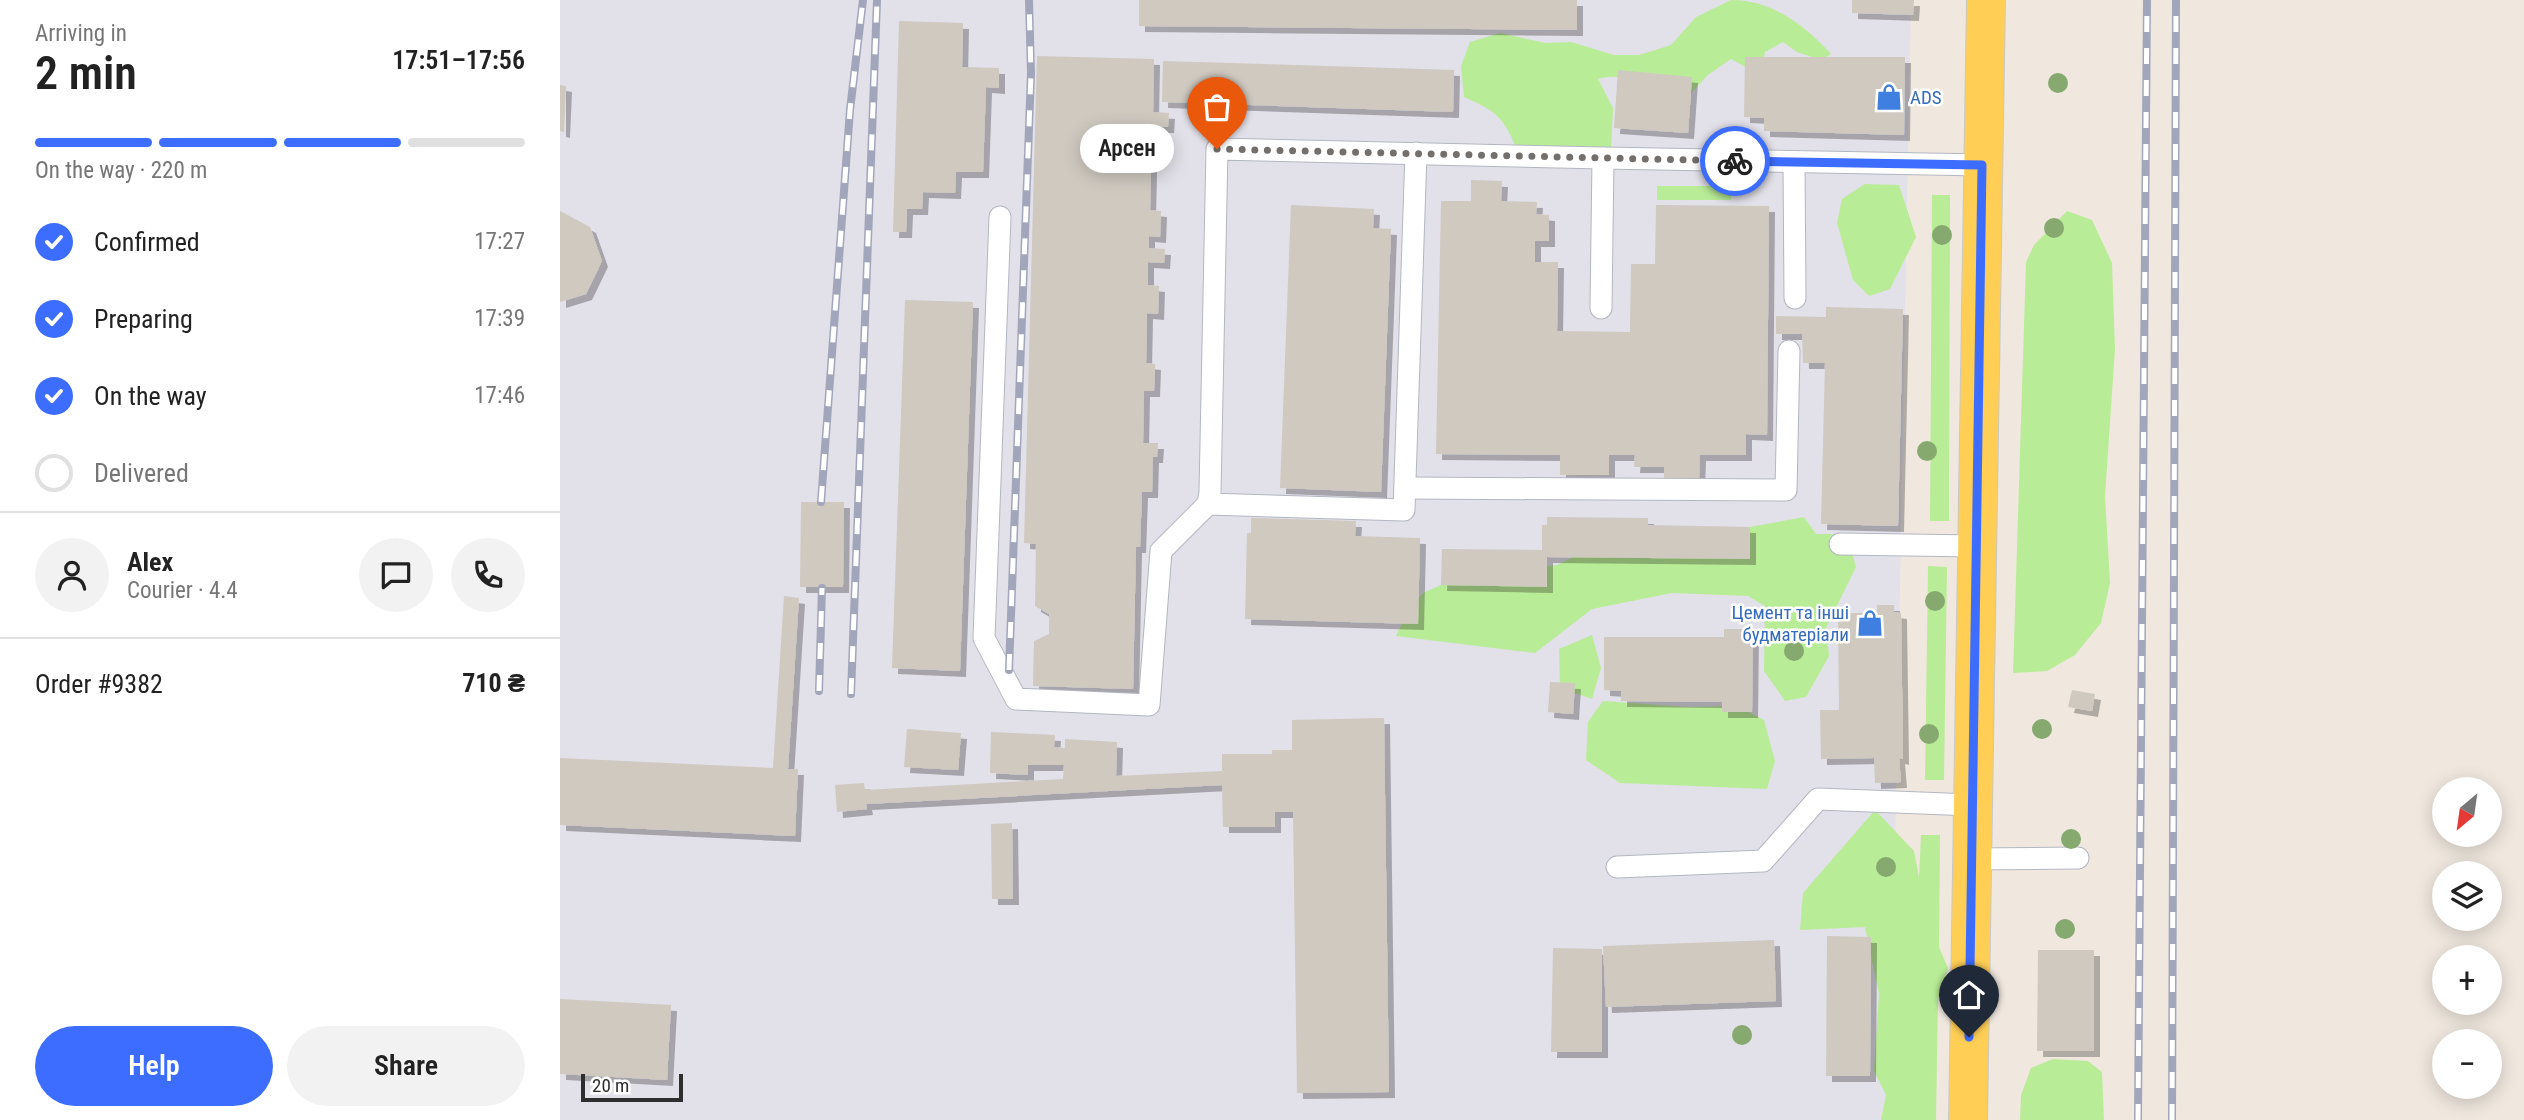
<!DOCTYPE html>
<meta charset="utf-8">
<style>
:root{--surface:#fff;--page:#f2f2f2;--text:#222;--muted:#767676;--line:#e0e0e0;--accent:#3d6dff}
body{margin:0;font-family:"Roboto Condensed",sans-serif;background:var(--page);color:var(--text);height:100vh;display:flex;flex-direction:column;font-size:26px;white-space:nowrap}
*{box-sizing:border-box;margin:0}
p{font-size:23px;color:var(--muted)}
.icon{flex:none;width:38px;height:38px;fill:none;stroke:currentColor;stroke-width:2;stroke-linecap:round;stroke-linejoin:round}
.map{position:relative;flex:1;overflow:hidden}
.details{display:flex;flex-direction:column;background:var(--surface);width:560px}
.details>*{flex:none}
.needle{width:46px;rotate:209deg}
.buttons{position:absolute;left:1872px;top:777px;display:grid;gap:14px}
.buttons a{display:grid;place-items:center;width:70px;height:70px;border-radius:50%;background:var(--surface);box-shadow:0 4px 18px #0003;font-size:35px}
.scale{position:absolute;left:21px;bottom:18px;width:102px;box-sizing:border-box;padding-left:7px;border:4px solid #2e2e2e;border-top:0;font-size:19px;line-height:24px;white-space:nowrap;color:#2e2e2e;-webkit-text-stroke:5px #fff;paint-order:stroke}
.pin{position:absolute;display:grid;place-items:center;width:60px;height:60px;color:#fff;margin:-72px -30px;border-radius:50% 50% 50% 0;rotate:-45deg;box-shadow:0 0 7px #0007}
.pin .icon{rotate:45deg}
.courier{position:absolute;display:grid;place-items:center;width:70px;height:70px;margin:-35px;border:5px solid #3d6dff;border-radius:50%;background:#fff;color:#222;box-shadow:0 2px 9px #0007}
.bubble{position:absolute;height:49px;border-radius:24px;background:var(--surface);box-shadow:0 4px 18px #0003;font-size:23px;font-weight:600;line-height:49px;text-align:center}
.headline em{font-style:normal;font-weight:600}
.headline div{display:flex;flex-direction:column-reverse}
.headline{display:flex;align-items:center;justify-content:space-between;height:119px;padding:0 35px}
h1{font-size:46px;font-weight:600;line-height:52px}
.bar{display:grid;grid-template-columns:repeat(4,1fr);gap:10px 7px;align-content:center;height:84px;padding:0 35px}
.bar i{height:9px;border-radius:5px;background:var(--line)}
.bar .on{background:var(--accent)}
.bar p{grid-column:span 4}
.line{display:flex;align-items:center;gap:18px;padding:0 35px;border-top:2px solid var(--line)}
.line div{flex:1}
.round{display:grid;place-items:center;flex:none;width:74px;height:74px;border-radius:37px;background:var(--page)}
ol{padding:0 35px;list-style:none}
li{display:flex;align-items:center;gap:21px;height:77px}
li p{margin-inline-start:auto}
li .icon{padding:7px;border-radius:50%;background:var(--accent);color:#fff;stroke-width:4}
li:last-child{color:var(--muted)}
li i{width:38px;height:38px;border:4px solid var(--line);border-radius:50%}
.cta{display:flex;gap:14px;margin-top:auto;padding:14px 35px}
.cta a{flex:1;height:80px;border-radius:42px;background:var(--accent);color:#fff;font-size:28px;font-weight:600;line-height:80px;text-align:center}
.cta a+a{background:var(--page);color:var(--text)}
main{display:flex;flex:1;min-height:0}
.map>svg:first-child{display:block}
.industrial{fill:#e2e0e8}
.green{fill:#b9ec97}
.building{fill:#cfc9c0;filter:url(#shadow)}
.lines{fill:none;stroke-linecap:round;stroke-linejoin:round}
.lane-casing{stroke:#b3b7c2;stroke-width:23}
.primary-casing{stroke:#c9c9c9;stroke-width:40}
.lane{stroke:#fff;stroke-width:21}
.primary{stroke:#ffce55;stroke-width:38}
.rail-casing{stroke:#a1a6ba;stroke-width:8}
.rail{stroke:#fff;stroke-width:5;stroke-dasharray:16;stroke-linecap:butt}
.tree{fill:#85a96f}
.done{stroke:#726f6c;stroke-width:7;stroke-dasharray:0 12.6}
.route{stroke:#3d6dff;stroke-width:9}
.labels{text-anchor:middle;dominant-baseline:central;stroke-width:5;stroke-linejoin:round;paint-order:stroke}
.shop-label{font-size:19px;fill:#366cbe;stroke:#fff;text-anchor:start}
</style>
<main>
<section class="details">
<div class="headline"><div><h1>2 min</h1><p>Arriving in</p></div><em>17:51–17:56</em></div>
<div class="bar"><i class="on"></i><i class="on"></i><i class="on"></i><i></i><p>On the way · 220 m</p></div>
<ol>
<li><svg class="icon" aria-label="check" viewBox="0 0 24 24"><path d="M5 12l5 5 9-10"/></svg>Confirmed<p>17:27</p></li>
<li><svg class="icon" aria-label="check" viewBox="0 0 24 24"><path d="M5 12l5 5 9-10"/></svg>Preparing<p>17:39</p></li>
<li><svg class="icon" aria-label="check" viewBox="0 0 24 24"><path d="M5 12l5 5 9-10"/></svg>On the way<p>17:46</p></li>
<li><i></i>Delivered</li>
</ol>
<div class="line" style="height:126px"><a class="round"><svg class="icon" aria-label="person" viewBox="0 0 24 24"><circle cx="12" cy="8" r="4"/><path d="M4 21q1-7 8-7t8 7"/></svg></a><div><b>Alex</b><p>Courier · 4.4</p></div><a class="round"><svg class="icon" aria-label="chat" viewBox="0 0 24 24"><path d="M4 5h16v11H9l-5 4z"/></svg></a><a class="round"><svg class="icon" aria-label="phone" viewBox="0 0 24 24"><path d="M5 4h4l2 5-3 2q2 4 5 5l2-3 5 2v4C11 20 4 13 5 4z"/></svg></a></div>
<div class="line" style="height:91px"><div>Order #9382</div><b>710 ₴</b></div>
<div class="cta"><a>Help</a><a>Share</a></div>
</section>
<div class="map">
<svg width="1964" height="1120" viewBox="0 0 1964 1120">
<defs>
<filter id="shadow"><feDropShadow dx="6" dy="6" stdDeviation="0" flood-color="#0004"/></filter>
</defs>
<rect width="100%" height="100%" fill="#f0e8df"/>
<polygon class="industrial" points="0,0 1351,0 1330,1120 0,1120"/>
<g class="green">
<path d="M1171 0C1212 0 1245 25 1271 54L1261 60 1237 52 1223 42 1205 52 1200 75 1171 59 1148 75 1105 120C1087 95 1074 69 1038 79L1053 108 1051 149 956 147C942 115 935 111 904 97L901 66 910 42 940 33 985 43 1011 42 1054 55H1079L1111 45 1136 17Z"/>
<polygon points="1305,184 1339,185 1356,237 1330,289 1309,296 1293,280 1277,223 1282,199"/>
<rect x="1097" y="186" width="74" height="14"/>
<polygon points="1372,195 1390,195 1389,521 1370,521"/>
<polygon points="1507,211 1532,220 1552,263 1555,349 1545,496 1550,583 1541,623 1515,655 1487,671 1453,673 1466,262 1474,245"/>
<polygon points="1244,517 1256,534 1287,534 1296,567 1266,628 1269,656 1246,697 1225,701 1204,671 1205,606 1188,596 1112,593 1032,609 975,653 836,636 847,612 863,593 908,573 997,565 1038,545 1151,534"/>
<polygon points="1368,566 1387,567 1384,780 1365,780"/>
<polygon points="1032,635 1041,668 1032,699 1000,688 999,649"/>
<polygon points="1043,701 1127,707 1177,706 1204,720 1215,761 1207,789 1060,783 1026,760 1028,722"/>
<polygon points="1315,810 1354,851 1359,877 1361,835 1380,835 1379,947 1388,968 1378,999 1376,1120 1321,1120 1326,1095 1314,1071 1319,994 1305,927 1240,930 1243,893"/>
<polygon points="1493,1059 1528,1061 1542,1072 1544,1120 1460,1120 1461,1095 1471,1068"/>
</g>
<g class="building">
<polygon points="579,0 1017,0 1017,30 579,26"/>
<polygon points="1292,0 1354,0 1353,15 1292,13"/>
<polygon points="339,21 403,23 402,67 439,68 439,88 426,87 423,172 396,172 395,193 363,192 362,209 347,209 346,232 333,232"/>
<polygon points="477,56 594,59 593,112 609,113 608,127 592,127 590,210 601,211 600,237 589,236 589,248 605,249 604,263 588,262 588,285 599,286 598,314 587,313 586,363 595,364 594,391 584,391 583,443 598,443 597,457 593,457 592,492 582,492 580,547 576,547 573,689 473,686 474,641 489,634 489,614 475,606 476,544 464,543"/>
<polygon points="1185,57 1345,57 1344,135 1204,131 1204,118 1184,117"/>
<polygon points="603,61 894,70 893,112 602,102"/>
<polygon points="1058,70 1132,77 1128,133 1054,128"/>
<polygon points="0,85 6,86 4,132 0,131"/>
<polygon points="911,180 942,181 941,201 977,202 976,214 989,215 989,241 975,241 975,262 998,262 997,331 1070,332 1071,264 1095,264 1096,205 1209,206 1207,435 1186,434 1186,455 1140,455 1139,482 1104,482 1104,467 1074,467 1075,455 1049,455 1049,475 1000,475 1000,455 876,454 881,201 911,201"/>
<polygon points="731,205 814,209 813,228 831,229 821,492 720,488"/>
<polygon points="0,211 30,227 42,261 26,294 0,302"/>
<polygon points="345,300 413,302 400,671 332,668"/>
<polygon points="1266,307 1343,309 1338,526 1261,524 1265,363 1243,363 1242,334 1216,334 1216,316 1266,317"/>
<polygon points="241,502 284,502 283,587 240,587"/>
<polygon points="987,517 1088,518 1088,525 1190,527 1190,559 987,557 987,587 881,585 882,549 982,550 982,525 987,525"/>
<polygon points="691,518 796,521 795,536 860,538 858,624 685,619 687,533 691,533"/>
<polygon points="224,596 239,598 228,769 238,769 235,836 0,825 0,758 213,768"/>
<polygon points="1317,605 1334,605 1334,612 1341,613 1343,759 1339,758 1341,782 1315,783 1314,758 1261,759 1260,710 1279,710 1278,613 1317,613"/>
<polygon points="1164,629 1193,629 1192,712 1162,712 1162,702 1061,701 1061,691 1044,690 1044,637 1164,637"/>
<polygon points="990,682 1015,683 1013,714 988,712"/>
<polygon points="1512,690 1535,694 1532,711 1508,707"/>
<polygon points="824,718 829,1092 737,1093 733,812 715,812 715,827 663,827 662,785 306,804 307,809 277,812 275,785 304,783 305,790 503,779 504,765 468,765 468,775 430,773 431,732 495,735 494,747 505,748 505,739 557,742 556,776 662,771 662,754 712,754 712,750 732,750 732,720"/>
<polygon points="347,729 401,733 398,770 344,767"/>
<polygon points="452,823 453,899 432,899 431,824"/>
<polygon points="1267,936 1311,937 1310,1076 1266,1076"/>
<polygon points="1214,940 1216,1001 1046,1007 1043,946"/>
<polygon points="993,948 1042,949 1042,1052 991,1052"/>
<polygon points="1478,950 1534,950 1534,1051 1477,1051"/>
<polygon points="0,999 111,1005 107,1080 0,1074"/>
</g>
<g class="lines">
<defs>
<g id="lane">
<polyline points="1234,162 1235,298"/>
<polyline points="440,217 424,638 456,699 589,705 601,551 648,504 650,492 657,149 1043,158"/>
<polyline points="1041,308 1043,158 1422,165"/>
<polyline points="845,488 1226,490 1229,351"/>
<polyline points="648,504 844,510 856,153"/>
<polyline points="1280,544 1416,546"/>
<polyline points="1411,859 1518,858"/>
<polyline points="1057,867 1203,861 1258,799 1412,805"/>
</g>
<polyline id="primary" points="1408,1120 1426,0"/>
</defs>
<use href="#lane" class="lane-casing"/>
<use href="#primary" class="primary-casing"/>
<use href="#lane" class="lane"/>
<use href="#primary" class="primary"/>
<defs>
<g id="rail">
<polyline points="261,502 290,110 303,0"/>
<polyline points="449,670 471,73 469,0"/>
<polyline points="259,691 262,588"/>
<polyline points="291,694 317,0"/>
<polyline points="1578,1120 1587,0"/>
<polyline points="1612,1120 1616,0"/>
</g>
</defs>
<use href="#rail" class="rail-casing"/>
<use href="#rail" class="rail"/>
</g>
<g class="tree">
<circle cx="1498" cy="83" r="10"/>
<circle cx="1494" cy="228" r="10"/>
<circle cx="1382" cy="235" r="10"/>
<circle cx="1367" cy="451" r="10"/>
<circle cx="1375" cy="601" r="10"/>
<circle cx="1234" cy="651" r="10"/>
<circle cx="1482" cy="729" r="10"/>
<circle cx="1369" cy="734" r="10"/>
<circle cx="1511" cy="839" r="10"/>
<circle cx="1326" cy="867" r="10"/>
<circle cx="1505" cy="929" r="10"/>
<circle cx="1182" cy="1035" r="10"/>
</g>
<g class="lines">
<polyline class="done" points="657,149 1175,161"/>
<polyline class="route" points="1175,161 1422,165 1409,1037"/>
</g>
<defs>
<symbol id="shop-bare" viewBox="-9 -9 18 18"><path d="M-5-2.5h2.3a2.7 3.5 0 0 1 5.4 0H5L5.5 6h-11ZM-1.5-2.5h3a1.5 2.3 0 0 0-3 0Z" fill="#3f7fe0" stroke="#fff" stroke-width="2.5" paint-order="stroke"/></symbol>
</defs>
<g fill-rule="evenodd">
<use href="#shop-bare" x="1310" y="78" width="38" height="38"/>
<use href="#shop-bare" x="1291" y="604" width="38" height="38"/>
</g>
<g class="labels">
<g class="shop-label">
<text x="1350" y="97">ADS</text>
<text x="1289" y="612" text-anchor="end">Цемент та інші<tspan x="1289" dy="22">будматеріали</tspan></text>
</g>
</g>
</svg>
<div class="buttons">
<a><svg class="needle" viewBox="-14 -14 28 28"><path d="M0-13l5 13h-10z" fill="#e53935"/><path d="M0 13l5-13h-10z" fill="#767676"/></svg></a>
<a><svg class="icon" aria-label="layers" viewBox="0 0 24 24"><path d="M12 4l9 5-9 5-9-5zM3 14l9 5 9-5"/></svg></a>
<a>+</a>
<a>−</a>
</div>
<div class="scale">20 m</div>
<div class="pin" style="left:657px;top:149px;background:#ea580c"><svg class="icon" aria-label="bag" viewBox="0 0 24 24"><path d="M5 8h14l-1 12H6zM9 8a3 3 0 0 1 6 0"/></svg></div>
<div class="pin" style="left:1409px;top:1037px;background:#1f2937"><svg class="icon" aria-label="home" viewBox="0 0 24 24"><path d="M3 11l9-7 9 7M6 9v11h12V9"/></svg></div>
<div class="courier" style="left:1175px;top:161px"><svg class="icon" aria-label="bike" viewBox="0 0 24 24"><circle cx="6" cy="16" r="4"/><circle cx="18" cy="16" r="4"/><path d="M6 16l4-8h5l3 8M10 8l3 8H6M13 5h3"/></svg></div>
<div class="bubble" style="left:520px;top:124px;width:94px">Арсен</div>
</div>
</main>
